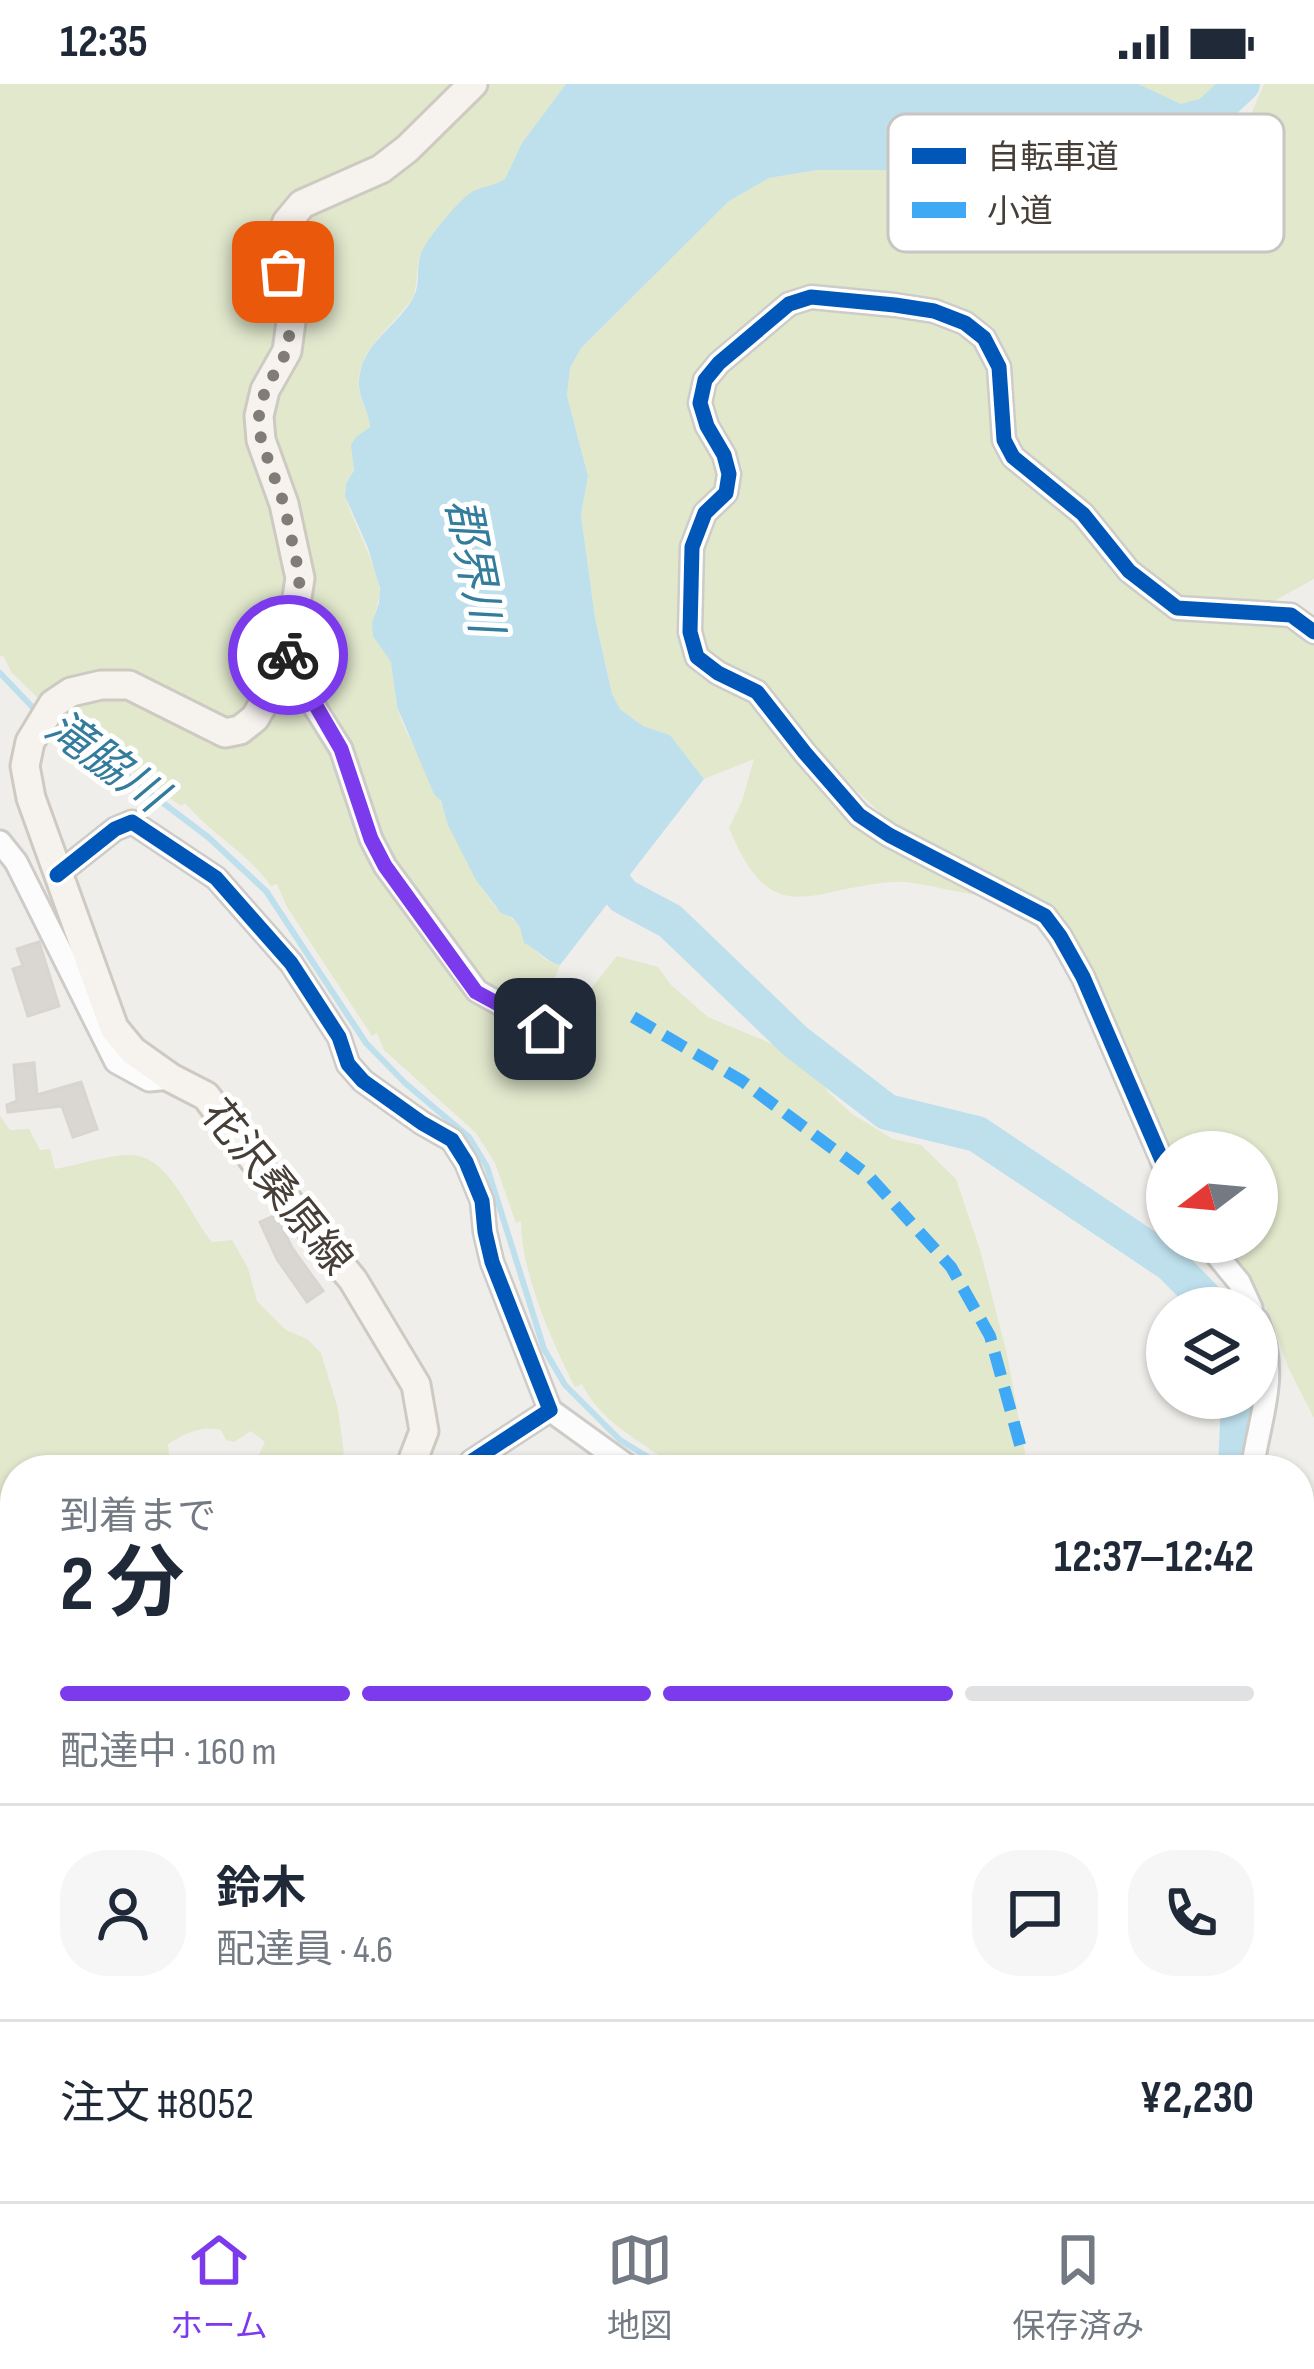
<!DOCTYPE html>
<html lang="ja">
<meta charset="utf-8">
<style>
:root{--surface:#fff;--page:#f6f6f7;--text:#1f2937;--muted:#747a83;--line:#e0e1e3;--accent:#7c3aed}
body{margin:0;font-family:"Sofia Sans Condensed","Noto Sans JP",sans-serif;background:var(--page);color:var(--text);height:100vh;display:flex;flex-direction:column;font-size:45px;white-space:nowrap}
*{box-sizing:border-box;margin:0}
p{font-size:39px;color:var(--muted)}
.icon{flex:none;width:66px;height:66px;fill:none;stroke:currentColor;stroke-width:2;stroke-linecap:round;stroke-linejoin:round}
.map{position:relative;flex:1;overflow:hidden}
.panel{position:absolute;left:0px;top:1371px;width:1314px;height:747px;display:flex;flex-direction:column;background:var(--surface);border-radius:48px 48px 0 0;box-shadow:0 3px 9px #0004}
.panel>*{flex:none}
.needle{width:78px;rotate:254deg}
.controls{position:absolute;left:1146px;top:1047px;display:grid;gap:24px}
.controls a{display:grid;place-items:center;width:132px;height:132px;border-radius:50%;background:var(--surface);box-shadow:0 3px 9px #0004;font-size:60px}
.pin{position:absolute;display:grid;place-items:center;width:102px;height:102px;color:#fff;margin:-51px;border-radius:24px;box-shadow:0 6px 18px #0006}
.courier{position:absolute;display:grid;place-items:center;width:120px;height:120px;margin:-60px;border:9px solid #7c3aed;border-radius:50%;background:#fff;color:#222;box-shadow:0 3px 15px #0007}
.headline em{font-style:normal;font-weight:700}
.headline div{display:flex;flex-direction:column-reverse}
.headline{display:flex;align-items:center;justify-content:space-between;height:204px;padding:0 60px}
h1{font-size:78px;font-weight:700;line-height:90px}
.bar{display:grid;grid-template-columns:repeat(4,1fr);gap:18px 12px;align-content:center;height:144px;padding:0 60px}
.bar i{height:15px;border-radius:9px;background:var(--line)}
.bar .on{background:var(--accent)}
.bar p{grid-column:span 4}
.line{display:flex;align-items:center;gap:30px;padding:0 60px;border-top:3px solid var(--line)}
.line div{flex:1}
.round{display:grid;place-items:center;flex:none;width:126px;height:126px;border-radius:48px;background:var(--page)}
.status{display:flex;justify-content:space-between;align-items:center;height:84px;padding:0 60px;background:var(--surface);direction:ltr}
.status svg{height:33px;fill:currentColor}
.tabs{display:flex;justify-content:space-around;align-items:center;height:168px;border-top:3px solid var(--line);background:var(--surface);font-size:33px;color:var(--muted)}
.tabs a{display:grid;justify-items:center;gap:6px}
.tabs .on{color:var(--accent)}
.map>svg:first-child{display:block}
.green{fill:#e1e8cc}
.water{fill:#bedfec}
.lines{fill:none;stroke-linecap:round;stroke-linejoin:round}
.stream{stroke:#bedfec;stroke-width:6}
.river{stroke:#bedfec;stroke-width:36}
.building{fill:#dad7d3;stroke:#d8d5d1;stroke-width:3}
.street-casing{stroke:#ceccc8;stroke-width:27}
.secondary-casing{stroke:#cecac2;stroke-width:33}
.street{stroke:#fdfcfc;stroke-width:21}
.secondary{stroke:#f6f3ef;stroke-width:27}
.quiet{stroke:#3fa9f5;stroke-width:12;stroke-dasharray:24 12;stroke-linecap:butt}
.cycleway-casing{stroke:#fff;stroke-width:22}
.cycleway{stroke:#0057b8;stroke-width:15}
.done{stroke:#827c76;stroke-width:12;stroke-dasharray:0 21.6}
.route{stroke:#7c3aed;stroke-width:15}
.labels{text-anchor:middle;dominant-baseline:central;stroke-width:10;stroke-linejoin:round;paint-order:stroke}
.street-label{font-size:42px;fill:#463e37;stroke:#fff}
.water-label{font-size:45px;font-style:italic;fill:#337c9c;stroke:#fff}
.key{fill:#fff;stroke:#c8c5c3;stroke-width:3}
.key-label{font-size:33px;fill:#463e37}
</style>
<div class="status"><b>12:35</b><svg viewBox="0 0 49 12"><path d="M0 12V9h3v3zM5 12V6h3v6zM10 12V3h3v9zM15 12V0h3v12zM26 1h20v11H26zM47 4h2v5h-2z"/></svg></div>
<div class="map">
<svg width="1314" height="2117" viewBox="0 0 1314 2117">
<rect width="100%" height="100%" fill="#f0eeeb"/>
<g class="green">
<path d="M0 0H452C429 22 403 54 378 72 349 93 313 96 286 119L282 252 257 308 290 496 276 575 241 632 218 634 138 593 43 612 40 616 12 589 3 571 0 573Z"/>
<path d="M488 0H566L522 59 505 95 420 171C416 185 418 199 413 213 395 242 354 266 359 305 361 319 369 330 370 343 345 361 355 356 354 381 354 390 346 397 345 406 344 422 375 476 379 501 382 517 371 531 375 546 378 559 385 566 391 578 398 592 393 609 397 623 403 646 418 669 428 690 449 734 464 782 494 821 501 830 509 831 516 838 533 855 531 874 560 881L546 916H582L617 872 658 883 671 901 708 933 791 968 820 991 828 1008 852 1030 893 1055 921 1061 956 1095 980 1166 1007 1270 1028 1386H687L671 1370 665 1375C634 1354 598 1334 582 1300L575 1303C552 1258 521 1188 521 1137L516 1139 495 1079 476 1049 384 966 377 949 372 952 287 823 277 800 271 802C248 769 211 750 185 719L181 722 104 667 89 647 84 651 61 631 70 619 115 612 183 639 209 660 219 663H236L252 654 300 580 270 358 274 313 289 293 298 275 290 167 297 144 310 130 353 113 386 96Z"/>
<polygon points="1138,0 1221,0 1200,15 1181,21"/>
<path d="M1264 0H1314V495L1274 517 1177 511 1126 470 1018 366 1005 278 966 229 934 216 810 206 790 208 775 215 705 277 696 292 690 314 692 329 697 348 711 366 719 390 716 404 689 443 688 575 699 592 755 619 821 702 986 812C957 810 918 796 892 798 807 805 772 848 729 744L742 717 754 675 704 695 670 651 643 642 620 625 612 610 595 534 581 431 588 392 567 312 570 284 581 264 729 117 769 94 817 86H916L977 73 1004 72 1086 102 1155 104 1228 37 1252 28Z"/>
<polygon points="813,222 941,239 960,246 977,263 987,286 996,367 1006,379 1070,429 1116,490 1175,536 1273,540 1292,544 1314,562 1314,1334 1288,1283 1269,1229 1223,1158 1257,1158 1257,1068 1170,1068 1094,895 1056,828 892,740 837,688 782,620 755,592 722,578 706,563 700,540 702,461 719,433 739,413 742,382 713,326 711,313 715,301 725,285 786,233"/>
<path d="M0 1032 10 1046 29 1045 40 1066 50 1065 55 1085C79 1081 106 1071 130 1071 170 1071 189 1131 212 1158L232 1156 248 1184 257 1217 286 1246 307 1255 321 1269 338 1325 344 1370 333 1374 307 1375 302 1384 296 1386H256L263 1379 258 1372 265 1358 251 1347 234 1358 226 1356 221 1346C202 1341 184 1350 168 1360L170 1386H15V1450L11 1452 0 1443Z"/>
<polygon points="0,1498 6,1503 8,1514 15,1514 15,2103 140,2103 137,2117 0,2117"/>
<polygon points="158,2103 227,2103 233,2117 158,2117"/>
<polygon points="859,2103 905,2103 898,2117 857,2117"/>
</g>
<path class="water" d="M566 0H1138L1181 20 1200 15 1219 3 1228 37 1155 104 1086 102 1004 72 977 73 916 86H817L769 94 729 117 581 264 570 284 567 312 588 392 581 431 595 534 612 610 620 625 643 642 670 651 704 695 560 881C544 877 538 865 524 859L520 843 513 834 501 829 476 796 448 741 441 717 434 710 397 623 391 578 373 552 372 539 379 519 380 504 368 464 345 412 346 400 354 386 351 361 356 353 370 343C369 327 358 314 359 298 360 259 400 241 414 212 421 198 415 182 422 167 429 152 457 119 470 109 481 102 494 103 505 95L522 59Z"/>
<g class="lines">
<g class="stream">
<polyline points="0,589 39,630"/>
<polyline points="50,637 92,665 208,753 266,807 366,959 405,999 469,1053 487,1083 544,1265 565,1301 620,1356 669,1386"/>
</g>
<g class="river">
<polyline points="1181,39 1208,32 1242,0"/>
<polyline points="589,765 623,812 670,837 795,957 887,1028 977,1050 1171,1180 1214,1224"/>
<polyline points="1236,1386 1239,1314"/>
<polyline points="1022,2103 1023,2117"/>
</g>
</g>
<g class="building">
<polygon points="39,858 59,922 28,932 13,885 23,882 17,865"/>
<polygon points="34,979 37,1011 81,998 97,1045 73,1053 62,1022 8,1028 7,1021 17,1017 14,981"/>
<polygon points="276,1131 292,1164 323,1207 307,1218 277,1175 260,1138"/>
</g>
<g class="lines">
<defs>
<g id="street">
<polyline points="287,579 341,665 371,755 385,782 477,907 545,945"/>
<polyline points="0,758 16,778 116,978 149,996 171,994"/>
<polyline points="57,791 115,745 132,738 216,794 291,879 339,953 348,980 363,997 422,1039 452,1056 466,1078 482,1117 485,1148 492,1178 550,1326 472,1377 464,1386"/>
<polyline points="1167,1088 1083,893 1060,852 1045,832 889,751 859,731 805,669 757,608 718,589 697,573 690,548 692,463 705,429 726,409 729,390 724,371 707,342 700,319 705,296 719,279 789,220 811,213 895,221 934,227 965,239 984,254 999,283 1004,356 1013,373 1083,430 1129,487 1177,524 1291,531 1314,548"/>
<polyline points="1206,1158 1239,1198 1251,1224"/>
<polyline points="550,1326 633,1386"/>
<path d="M1252 1386C1260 1330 1280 1292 1257 1236"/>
<polyline points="1065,2103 1065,2117"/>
<polyline points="283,2105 302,2117"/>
<polyline points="417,2117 427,2103"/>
<polyline points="833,2117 834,2103"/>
<polyline points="908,2117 914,2103"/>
<polyline points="1224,2117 1224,2103"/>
</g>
<g id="secondary">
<polyline points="409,1386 424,1347 416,1301 353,1196 254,1076 206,1012 171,994 133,967 114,944 31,714 25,682 30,658 53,620 71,608 101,601 129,601 225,649 240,646 255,634 287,579 300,494 284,420 261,356 259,332 265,306 287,267 291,238 278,161 287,138 302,120 381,85 407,65 473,0"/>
<polyline points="150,2103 150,2117"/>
<polyline points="438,2103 444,2117"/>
</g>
</defs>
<use href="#street" class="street-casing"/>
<use href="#secondary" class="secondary-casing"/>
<use href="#street" class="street"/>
<use href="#secondary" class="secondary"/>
<polyline class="quiet" points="633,933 742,997 868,1091 951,1183 990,1252 1027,1386"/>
<defs>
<g id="cycleway">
<polyline points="57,791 115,745 132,738 216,794 291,879 339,953 348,980 363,997 422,1039 452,1056 466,1078 482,1117 485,1148 492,1178 550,1326 472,1377 464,1386"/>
<polyline points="1167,1088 1083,893 1060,852 1045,832 889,751 859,731 805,669 757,608 718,589 697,573 690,548 692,463 705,429 726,409 729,390 724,371 707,342 700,319 705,296 719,279 789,220 811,213 895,221 934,227 965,239 984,254 999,283 1004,356 1013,373 1083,430 1129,487 1177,524 1291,531 1314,548"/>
</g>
</defs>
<use href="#cycleway" class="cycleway-casing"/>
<use href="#cycleway" class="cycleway"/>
</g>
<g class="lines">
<polyline class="done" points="283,188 291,238 287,267 265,306 259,332 261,356 284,420 300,494 288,571"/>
<polyline class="route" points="288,571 287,580 308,608 341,665 371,755 385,782 476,908 545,945"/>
</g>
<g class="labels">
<g class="street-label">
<text transform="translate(276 1104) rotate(51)">花沢桑原線</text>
</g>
<g class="water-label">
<text transform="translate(473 482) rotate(79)">郡界川</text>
<text transform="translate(105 678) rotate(36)">滝脇川</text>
</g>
</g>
<rect x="888" y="30" width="396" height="138" rx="18" class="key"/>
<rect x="912" y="64" width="54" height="16" fill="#0057b8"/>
<rect x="912" y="118" width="54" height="16" fill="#3fa9f5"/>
<g class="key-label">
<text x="987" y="84">自転車道</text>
<text x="987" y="138">小道</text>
</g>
</svg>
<div class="controls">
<a><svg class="needle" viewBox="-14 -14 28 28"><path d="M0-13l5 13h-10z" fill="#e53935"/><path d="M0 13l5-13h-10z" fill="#747a83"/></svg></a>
<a><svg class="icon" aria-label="layers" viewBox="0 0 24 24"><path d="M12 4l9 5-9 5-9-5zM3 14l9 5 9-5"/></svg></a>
</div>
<div class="pin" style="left:283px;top:188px;background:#ea580c"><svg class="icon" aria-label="bag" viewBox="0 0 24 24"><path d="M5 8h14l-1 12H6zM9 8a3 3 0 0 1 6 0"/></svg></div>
<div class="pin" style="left:545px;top:945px;background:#1f2937"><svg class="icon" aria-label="home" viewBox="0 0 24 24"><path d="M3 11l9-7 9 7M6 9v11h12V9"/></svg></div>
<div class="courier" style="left:288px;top:571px"><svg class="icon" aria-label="bike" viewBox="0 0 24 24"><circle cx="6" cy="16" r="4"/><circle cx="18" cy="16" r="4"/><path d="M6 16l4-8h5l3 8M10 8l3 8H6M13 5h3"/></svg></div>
<section class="panel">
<div class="headline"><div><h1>2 分</h1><p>到着まで</p></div><em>12:37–12:42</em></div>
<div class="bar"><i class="on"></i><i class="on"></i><i class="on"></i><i></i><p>配達中 · 160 m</p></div>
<div class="line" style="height:216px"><a class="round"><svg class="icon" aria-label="person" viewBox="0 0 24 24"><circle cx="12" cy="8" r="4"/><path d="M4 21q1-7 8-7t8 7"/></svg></a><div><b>鈴木</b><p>配達員 · 4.6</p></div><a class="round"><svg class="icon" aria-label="chat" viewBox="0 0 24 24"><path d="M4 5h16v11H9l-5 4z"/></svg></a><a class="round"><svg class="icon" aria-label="phone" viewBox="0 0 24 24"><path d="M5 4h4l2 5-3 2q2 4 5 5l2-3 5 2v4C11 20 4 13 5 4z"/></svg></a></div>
<div class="line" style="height:156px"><div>注文 #8052</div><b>¥2,230</b></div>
</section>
</div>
<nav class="tabs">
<a class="on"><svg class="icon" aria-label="home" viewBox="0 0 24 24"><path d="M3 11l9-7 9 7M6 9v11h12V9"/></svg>ホーム</a>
<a><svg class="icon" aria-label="map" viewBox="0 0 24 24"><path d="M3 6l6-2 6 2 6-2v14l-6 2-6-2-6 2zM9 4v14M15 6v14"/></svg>地図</a>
<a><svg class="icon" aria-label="saved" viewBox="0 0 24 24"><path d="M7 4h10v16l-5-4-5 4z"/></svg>保存済み</a>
</nav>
